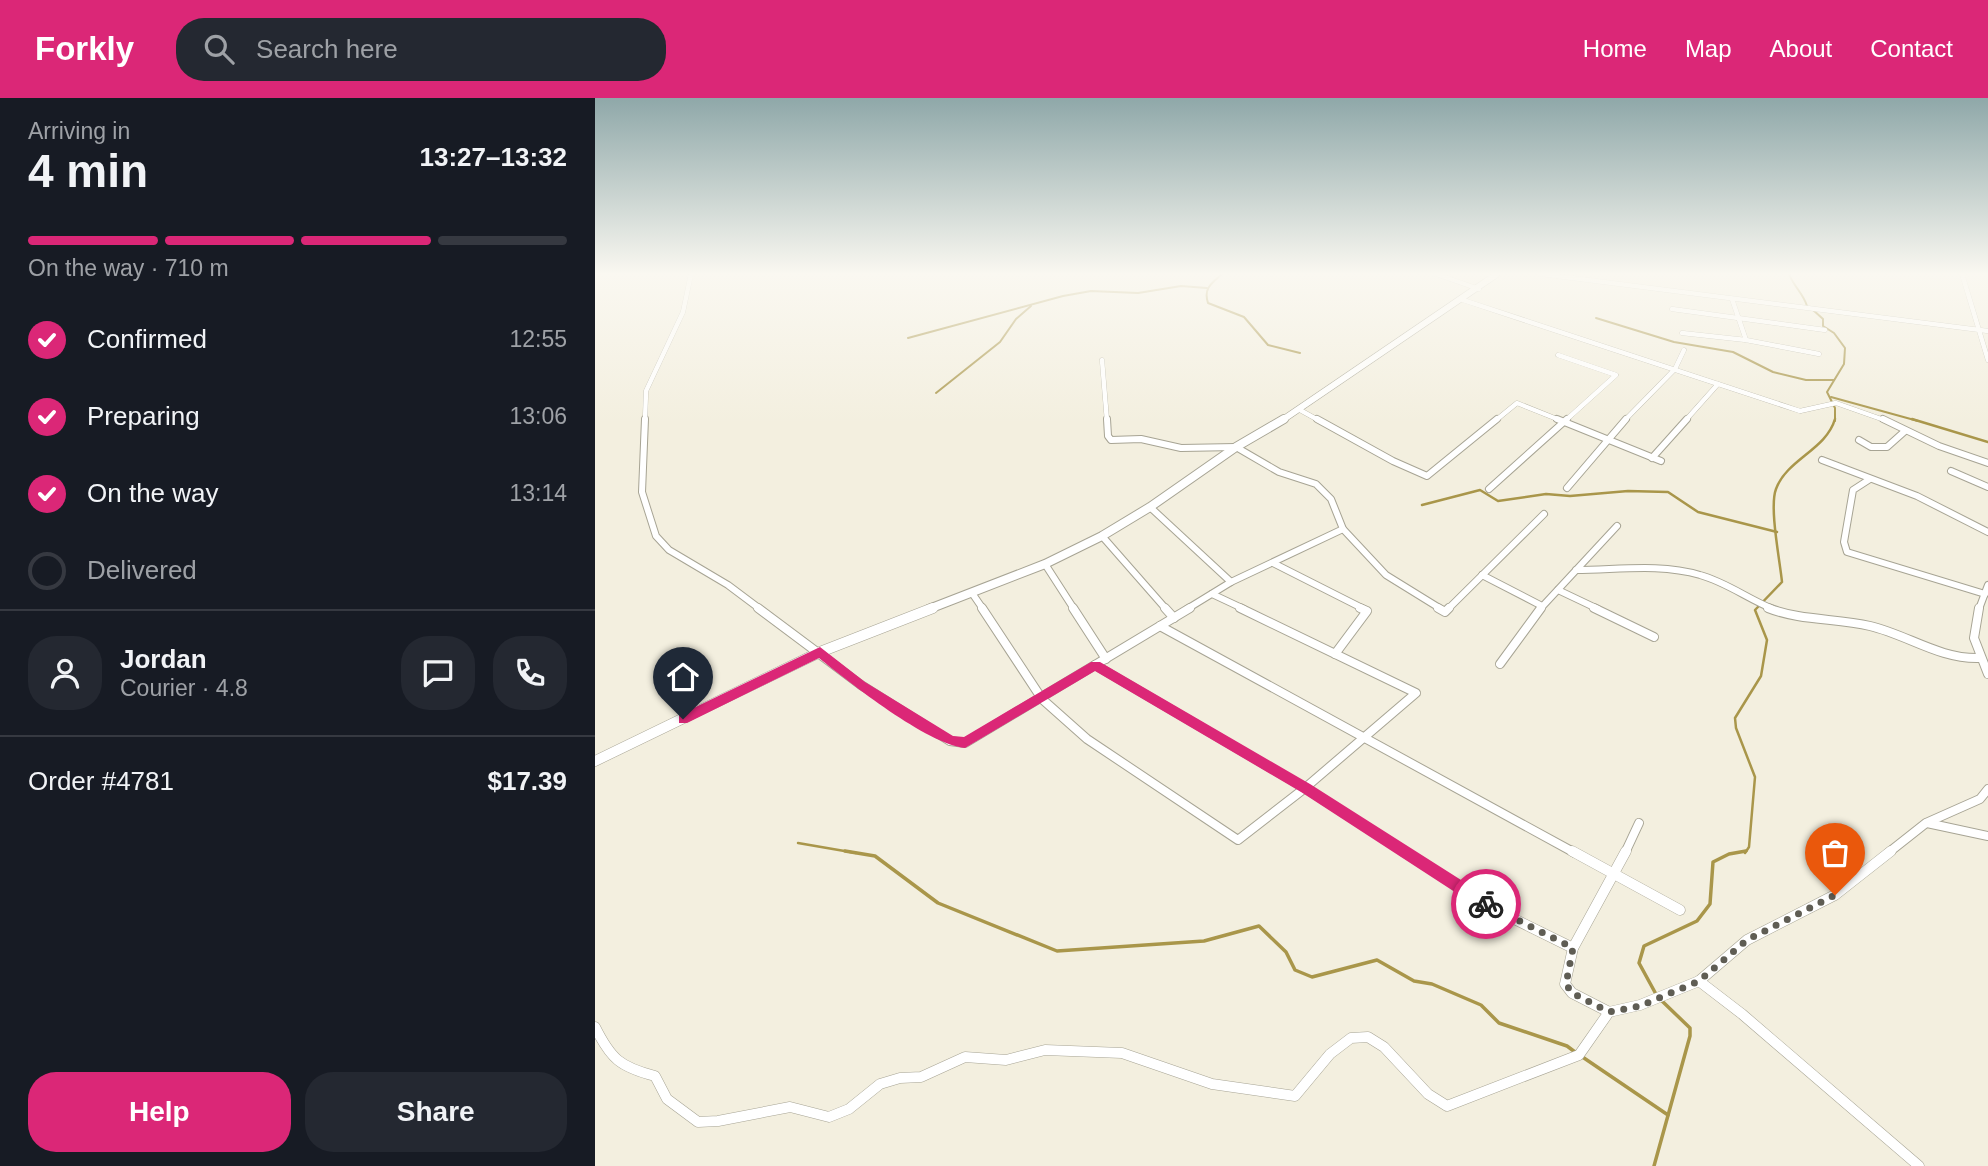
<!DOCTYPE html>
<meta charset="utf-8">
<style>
:root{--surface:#171b24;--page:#242831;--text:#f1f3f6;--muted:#9ea1a6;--line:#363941;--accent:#db2777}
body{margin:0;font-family:Arial,sans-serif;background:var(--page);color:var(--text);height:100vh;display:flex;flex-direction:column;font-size:26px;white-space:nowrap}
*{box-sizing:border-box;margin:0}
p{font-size:23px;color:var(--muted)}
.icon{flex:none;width:38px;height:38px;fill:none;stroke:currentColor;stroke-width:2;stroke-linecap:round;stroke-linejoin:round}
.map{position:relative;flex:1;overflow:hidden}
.panel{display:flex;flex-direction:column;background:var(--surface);width:595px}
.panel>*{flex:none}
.pin{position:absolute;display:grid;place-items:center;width:60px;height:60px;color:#fff;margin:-72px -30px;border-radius:50% 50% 50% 0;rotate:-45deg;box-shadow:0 0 7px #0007}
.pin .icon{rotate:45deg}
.courier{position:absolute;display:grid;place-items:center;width:70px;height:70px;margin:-35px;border:5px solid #db2777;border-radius:50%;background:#fff;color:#222;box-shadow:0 2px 9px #0007}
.headline em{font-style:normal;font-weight:800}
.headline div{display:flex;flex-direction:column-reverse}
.headline{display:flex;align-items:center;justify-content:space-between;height:119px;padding:0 28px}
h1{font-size:46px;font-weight:800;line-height:52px}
.bar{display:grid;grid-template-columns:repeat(4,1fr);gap:10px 7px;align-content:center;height:84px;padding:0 28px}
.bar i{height:9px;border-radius:5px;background:var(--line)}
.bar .active{background:var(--accent)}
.bar p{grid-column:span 4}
.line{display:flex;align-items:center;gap:18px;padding:0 28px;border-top:2px solid var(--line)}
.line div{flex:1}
.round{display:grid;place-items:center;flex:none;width:74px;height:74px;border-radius:28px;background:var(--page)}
ol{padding:0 28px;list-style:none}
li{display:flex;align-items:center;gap:21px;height:77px}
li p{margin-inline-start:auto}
li .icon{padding:7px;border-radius:50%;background:var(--accent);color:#fff;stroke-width:4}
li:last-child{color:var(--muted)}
li i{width:38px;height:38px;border:4px solid var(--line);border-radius:50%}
.cta{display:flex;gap:14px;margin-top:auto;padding:14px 28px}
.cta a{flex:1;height:80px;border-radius:28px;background:var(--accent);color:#fff;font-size:28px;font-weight:800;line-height:80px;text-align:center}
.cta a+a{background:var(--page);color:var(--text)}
header{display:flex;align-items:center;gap:42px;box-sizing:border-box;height:98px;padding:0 35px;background:var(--accent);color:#fff}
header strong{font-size:33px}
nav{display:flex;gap:38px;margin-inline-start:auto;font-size:24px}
.search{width:490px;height:63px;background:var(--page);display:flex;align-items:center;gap:18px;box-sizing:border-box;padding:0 24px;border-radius:28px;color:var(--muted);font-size:26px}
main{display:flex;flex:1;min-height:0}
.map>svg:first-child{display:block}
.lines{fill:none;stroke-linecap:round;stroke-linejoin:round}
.stream-far2{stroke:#a9964a;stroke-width:2}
.stream-far1{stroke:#a9964a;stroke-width:2.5}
.stream{stroke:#a9964a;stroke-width:3.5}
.minor-far3-casing{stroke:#a7a494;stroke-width:5}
.minor-far2-casing{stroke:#a7a494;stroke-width:8}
.minor-far1-casing{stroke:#a7a494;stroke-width:10}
.minor-casing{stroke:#a7a494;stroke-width:11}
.tertiary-far2-casing{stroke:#a7a494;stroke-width:7}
.tertiary-far1-casing{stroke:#a7a494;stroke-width:10}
.tertiary-casing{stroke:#a7a494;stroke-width:11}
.minor-far3{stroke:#fff;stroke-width:4.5}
.minor-far2{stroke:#fff;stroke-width:6}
.minor-far1{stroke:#fff;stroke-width:8}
.minor{stroke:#fff;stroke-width:10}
.tertiary-far2{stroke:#fff;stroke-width:6}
.tertiary-far1{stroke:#fff;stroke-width:8}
.tertiary{stroke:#fff;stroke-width:10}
.route{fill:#db2777}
.done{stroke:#5f5d54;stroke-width:7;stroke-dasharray:0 12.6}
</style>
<header>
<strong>Forkly</strong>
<div class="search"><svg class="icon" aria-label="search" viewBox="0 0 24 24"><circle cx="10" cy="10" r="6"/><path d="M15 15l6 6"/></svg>Search here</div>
<nav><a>Home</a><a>Map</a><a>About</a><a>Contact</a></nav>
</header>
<main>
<section class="panel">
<div class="headline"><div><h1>4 min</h1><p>Arriving in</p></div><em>13:27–13:32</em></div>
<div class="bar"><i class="active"></i><i class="active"></i><i class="active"></i><i></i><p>On the way · 710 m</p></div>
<ol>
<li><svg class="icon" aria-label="check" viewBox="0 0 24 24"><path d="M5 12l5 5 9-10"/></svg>Confirmed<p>12:55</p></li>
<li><svg class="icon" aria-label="check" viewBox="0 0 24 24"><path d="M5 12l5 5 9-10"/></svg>Preparing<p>13:06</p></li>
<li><svg class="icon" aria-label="check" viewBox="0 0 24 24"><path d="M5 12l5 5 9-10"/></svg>On the way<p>13:14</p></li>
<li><i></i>Delivered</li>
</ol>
<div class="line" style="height:126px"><a class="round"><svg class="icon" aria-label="person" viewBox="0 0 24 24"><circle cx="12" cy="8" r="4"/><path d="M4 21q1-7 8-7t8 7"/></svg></a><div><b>Jordan</b><p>Courier · 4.8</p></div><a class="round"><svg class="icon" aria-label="chat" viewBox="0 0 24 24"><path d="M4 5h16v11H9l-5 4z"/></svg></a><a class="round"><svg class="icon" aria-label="phone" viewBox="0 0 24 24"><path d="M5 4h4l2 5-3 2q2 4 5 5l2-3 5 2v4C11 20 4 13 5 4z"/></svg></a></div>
<div class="line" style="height:91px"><div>Order #4781</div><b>$17.39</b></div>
<div class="cta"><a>Help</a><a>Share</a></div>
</section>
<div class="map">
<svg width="1393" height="1068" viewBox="0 0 1393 1068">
<rect width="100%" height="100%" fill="#f3efdf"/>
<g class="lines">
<g class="stream-far2">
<path d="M627 176C617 185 608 190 613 205L649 219 673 247 705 255"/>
<path d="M1194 176C1199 189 1208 195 1212 208"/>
<polyline points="1217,211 1228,221 1228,228 1239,235 1250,250 1249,266 1232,294 1240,310 1240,323"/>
<polyline points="1001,220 1079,244 1138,254 1178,274 1211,282 1239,282"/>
<polyline points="313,240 468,198 496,193 543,195 586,188 612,190"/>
<polyline points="341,295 405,244 421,221 436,208"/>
<polyline points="1236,299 1323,323"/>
</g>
<g class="stream-far1">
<polyline points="1317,321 1393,344"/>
<polyline points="827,407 885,392 903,403 951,396 975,398 1033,393 1073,394 1103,414 1182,434"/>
<polyline points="203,745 261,755"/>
<path d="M1150 755 1154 749 1160 679 1141 630 1140 620 1166 578 1172 542 1160 512 1187 484C1185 463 1174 409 1181 391 1192 361 1231 352 1240 321"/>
</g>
<g class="stream">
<polyline points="250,753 280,758 343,805 462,853 609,843 664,828 691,854 700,872 717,879 782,862 819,883 837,886 886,907 904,925 972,948 980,954"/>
<polyline points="1062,898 1044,865 1049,848 1102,823 1115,806 1118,764 1134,756 1151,753"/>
<polyline points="986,958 1073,1017"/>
<polyline points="1059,1068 1095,938 1095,930 1067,903"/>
</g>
<defs>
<g id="minor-far3">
<polyline points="841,176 884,191"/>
<polyline points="946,176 1393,233"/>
<polyline points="1367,176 1393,262"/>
<polyline points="1137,201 1151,242"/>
<polyline points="868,202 1205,313 1241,305 1292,323"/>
<polyline points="1077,211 1230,232"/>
<polyline points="1087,235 1151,242 1224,256"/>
<polyline points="963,257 1021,277 970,323"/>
<polyline points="507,262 512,323"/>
<polyline points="705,312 725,323"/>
<polyline points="50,323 51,293 88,214 96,176"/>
<polyline points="900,323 922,305 967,323"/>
<polyline points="1029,323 1080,271 1089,252"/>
<polyline points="1090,323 1123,286"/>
</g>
<g id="minor-far2">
<polyline points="50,321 47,394 61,438 74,452 133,487 165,511"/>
<polyline points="512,321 513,338 516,342 546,341 586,350 641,349 684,374 721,386 736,401 748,431 791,477 846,511"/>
<polyline points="722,321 798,363 832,378 902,321"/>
<polyline points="962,321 1066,363"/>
<polyline points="1288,321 1344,348 1393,365"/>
<polyline points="1264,342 1276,349 1292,349 1310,333"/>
<polyline points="1057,360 1092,321"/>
<polyline points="1227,362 1322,398 1393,434"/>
<polyline points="1356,373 1393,389"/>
<polyline points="1275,381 1258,392 1249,444 1252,454 1390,496"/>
<polyline points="972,390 1031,321"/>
<polyline points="894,391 972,321"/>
<polyline points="555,409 636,484"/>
<polyline points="507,438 571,511"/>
<polyline points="678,465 769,511"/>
<polyline points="450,466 479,511"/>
<path d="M981 472C1022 472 1065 465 1105 477 1131 484 1153 501 1178 511"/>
<polyline points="887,477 947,508"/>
<polyline points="963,492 1003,511"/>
<polyline points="377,495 388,511"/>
<polyline points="617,496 649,511"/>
<polyline points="592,511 636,484 748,431"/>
<polyline points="853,511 949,416"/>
<polyline points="945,511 1022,428"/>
<polyline points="1384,511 1393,487"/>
</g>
<g id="minor-far1">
<polyline points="163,510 266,587 355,643 370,645 595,510"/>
<polyline points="387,510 447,601 492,641 643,742 710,690 821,595 645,510"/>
<polyline points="478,510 511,561"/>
<polyline points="570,510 579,520"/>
<polyline points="843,510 850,514 854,510"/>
<polyline points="999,510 1059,539"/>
<path d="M1173 510C1206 523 1241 520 1275 528 1313 537 1344 561 1384 560"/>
<polyline points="1384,510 1379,540 1393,576"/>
<polyline points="565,528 980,755"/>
<polyline points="740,556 772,513 765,510"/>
<polyline points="905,566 946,510"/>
<polyline points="500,567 710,690 811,755"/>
<polyline points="1332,725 1393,738"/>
<polyline points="1030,755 1044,725"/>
<polyline points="1293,755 1331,725 1385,701 1393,691"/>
</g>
<g id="minor">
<polyline points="808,753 897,810 978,850"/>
<polyline points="977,753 1085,812"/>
<polyline points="1104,883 1147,916 1324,1068"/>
<polyline points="1014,914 977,895 970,886 978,850 1031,753"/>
<path d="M0 929C16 961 25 969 60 978L72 1001 103 1024 123 1023 195 1009 234 1019 254 1011 285 986 305 980 326 979 370 959 411 962 450 952 527 955 617 986 700 998 735 956 756 940 773 939 789 949 833 996 852 1008 984 957 1014 914 1045 907 1104 883 1152 842 1240 797 1296 753"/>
</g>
<polyline id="tertiary-far2" points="686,323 902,176"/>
<polyline id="tertiary-far1" points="334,511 450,466 507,438 555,409 641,349 689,321"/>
<polyline id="tertiary" points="0,663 225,554 338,510"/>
</defs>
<use href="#minor-far3" class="minor-far3-casing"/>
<use href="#minor-far2" class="minor-far2-casing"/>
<use href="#minor-far1" class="minor-far1-casing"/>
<use href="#minor" class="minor-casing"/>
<use href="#tertiary-far2" class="tertiary-far2-casing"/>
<use href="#tertiary-far1" class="tertiary-far1-casing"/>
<use href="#tertiary" class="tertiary-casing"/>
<use href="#minor-far3" class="minor-far3"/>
<use href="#minor-far2" class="minor-far2"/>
<use href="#minor-far1" class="minor-far1"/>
<use href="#minor" class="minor"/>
<use href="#tertiary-far2" class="tertiary-far2"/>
<use href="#tertiary-far1" class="tertiary-far1"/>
<use href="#tertiary" class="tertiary"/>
</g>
<linearGradient id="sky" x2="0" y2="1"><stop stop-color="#8fa8a9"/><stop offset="0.54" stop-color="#faf8f1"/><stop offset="1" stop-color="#faf8f1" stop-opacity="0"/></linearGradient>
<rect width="1393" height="326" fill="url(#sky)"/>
<path class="route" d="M225 549 270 584 358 638 369 639 496 564H505L715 686 896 801 898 806 896 811 891 813 886 811 706 694 500 573 370 650C332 646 255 585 224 560L92 625H84V617Z"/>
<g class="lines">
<polyline class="done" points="891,806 978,850 971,886 977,895 1014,914 1045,908 1104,883 1152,842 1240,797"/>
</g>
</svg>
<div class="pin" style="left:1240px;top:797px;background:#ea580c"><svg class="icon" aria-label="bag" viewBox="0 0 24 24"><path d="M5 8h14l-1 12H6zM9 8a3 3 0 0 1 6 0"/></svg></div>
<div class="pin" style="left:88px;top:621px;background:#1f2937"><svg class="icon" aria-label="home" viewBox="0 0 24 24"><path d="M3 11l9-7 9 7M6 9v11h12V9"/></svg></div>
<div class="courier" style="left:891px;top:806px"><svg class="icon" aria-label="bike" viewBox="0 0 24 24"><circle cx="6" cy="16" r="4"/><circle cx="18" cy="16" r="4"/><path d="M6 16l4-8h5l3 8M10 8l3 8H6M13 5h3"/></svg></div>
</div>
</main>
